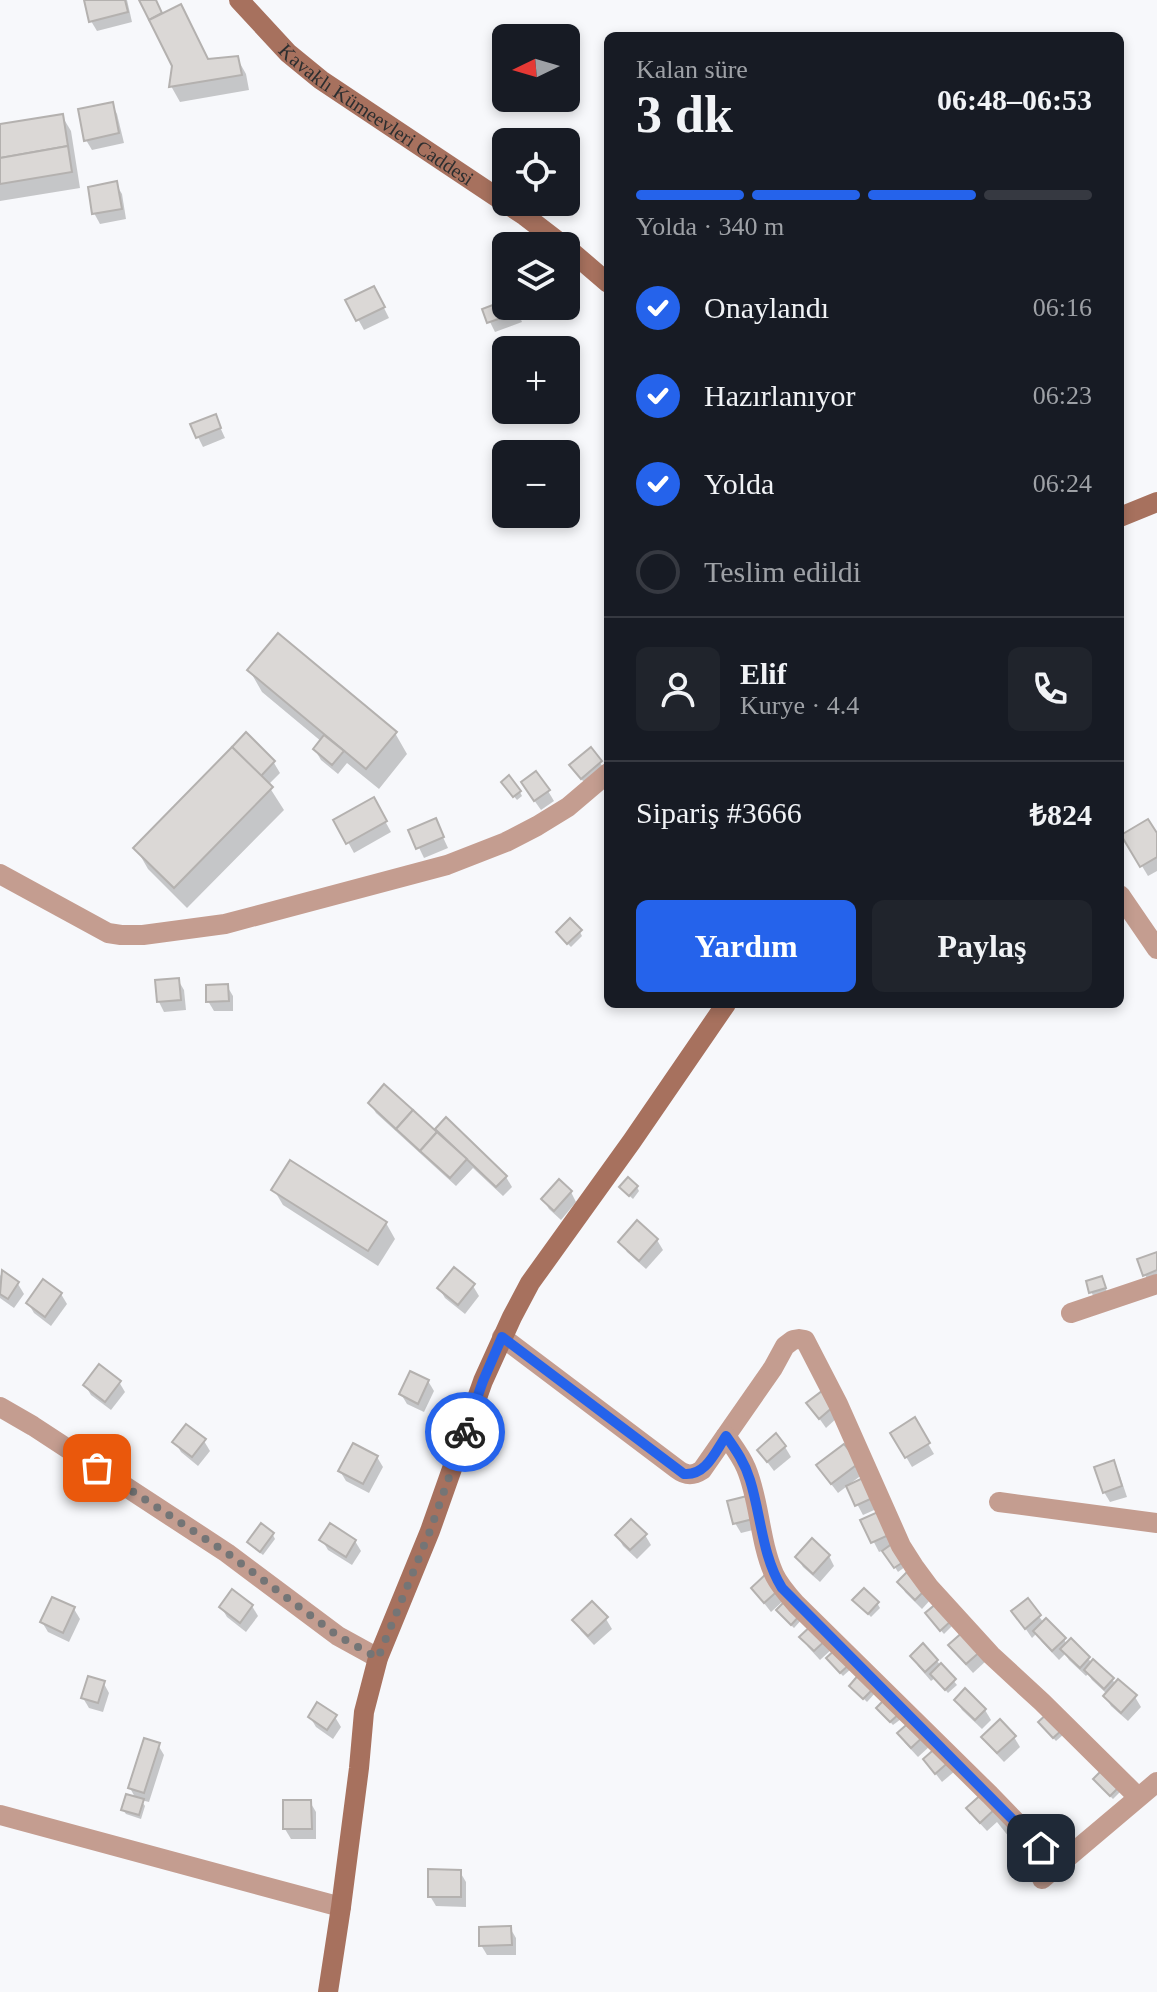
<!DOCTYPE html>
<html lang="tr">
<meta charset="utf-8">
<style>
:root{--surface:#171b24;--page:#20242c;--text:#f1f3f6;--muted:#9ea1a6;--line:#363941;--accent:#2563eb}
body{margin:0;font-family:Georgia,serif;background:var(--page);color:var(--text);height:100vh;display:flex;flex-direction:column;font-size:30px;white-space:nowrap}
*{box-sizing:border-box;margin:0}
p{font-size:26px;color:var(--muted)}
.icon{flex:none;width:44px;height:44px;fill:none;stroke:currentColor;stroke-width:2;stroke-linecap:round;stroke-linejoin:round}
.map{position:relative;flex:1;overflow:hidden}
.side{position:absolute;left:604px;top:32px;width:520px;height:976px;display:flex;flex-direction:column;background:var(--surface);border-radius:12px;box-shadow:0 4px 12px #0003}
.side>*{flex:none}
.needle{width:52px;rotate:265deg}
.controls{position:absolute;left:492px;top:24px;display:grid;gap:16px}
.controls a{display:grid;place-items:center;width:88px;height:88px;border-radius:12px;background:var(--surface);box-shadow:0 4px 12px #0003;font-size:40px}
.pin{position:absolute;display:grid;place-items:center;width:68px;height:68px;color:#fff;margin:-34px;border-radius:16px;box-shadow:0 4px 12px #0006}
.courier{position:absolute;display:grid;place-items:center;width:80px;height:80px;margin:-40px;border:6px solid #2563eb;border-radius:50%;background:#fff;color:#222;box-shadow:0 2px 10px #0007}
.head em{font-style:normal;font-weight:600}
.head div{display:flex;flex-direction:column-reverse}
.head{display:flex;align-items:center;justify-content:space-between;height:136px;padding:0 32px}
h1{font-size:52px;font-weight:600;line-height:60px}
.bar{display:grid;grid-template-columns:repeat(4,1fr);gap:12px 8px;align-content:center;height:96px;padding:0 32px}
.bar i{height:10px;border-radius:6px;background:var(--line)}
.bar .selected{background:var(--accent)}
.bar p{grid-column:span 4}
.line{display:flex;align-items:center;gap:20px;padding:0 32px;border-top:2px solid var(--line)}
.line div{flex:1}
.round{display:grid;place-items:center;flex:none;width:84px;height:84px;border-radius:12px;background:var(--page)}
ol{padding:0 32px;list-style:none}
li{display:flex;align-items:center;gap:24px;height:88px}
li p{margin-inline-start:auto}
li .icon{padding:8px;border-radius:50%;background:var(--accent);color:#fff;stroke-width:4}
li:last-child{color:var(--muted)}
li i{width:44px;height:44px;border:4px solid var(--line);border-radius:50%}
.button{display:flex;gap:16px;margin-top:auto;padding:16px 32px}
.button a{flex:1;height:92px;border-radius:12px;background:var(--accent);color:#fff;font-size:32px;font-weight:600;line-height:92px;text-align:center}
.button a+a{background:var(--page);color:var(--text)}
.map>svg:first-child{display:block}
.shadow{fill:#0003}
.building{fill:#dbd8d6;stroke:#b4b1af;stroke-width:2}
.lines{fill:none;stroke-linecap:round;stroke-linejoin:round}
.street{stroke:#c49d90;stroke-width:20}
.secondary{stroke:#a7715e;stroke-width:20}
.done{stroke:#747576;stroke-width:8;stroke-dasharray:0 14.4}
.route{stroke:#2563eb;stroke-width:10}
.labels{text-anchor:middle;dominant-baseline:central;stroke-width:6;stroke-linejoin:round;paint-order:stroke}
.street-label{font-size:20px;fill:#2d2e2f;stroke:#fff}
</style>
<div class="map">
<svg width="1157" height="1992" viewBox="0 0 1157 1992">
<rect width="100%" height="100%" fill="#f7f8fb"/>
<g class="shadow">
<polygon points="86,0 127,0 132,22 97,31 91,21"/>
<polygon points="141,0 155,0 162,16 208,61 237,58 246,74 249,90 180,102 171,86 174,66"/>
<polygon points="112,104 117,114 124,143 92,150 86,140"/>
<polygon points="62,116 71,131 80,188 0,201 0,126"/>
<polygon points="116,184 122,194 126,219 100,224 94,213"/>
<polygon points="379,298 389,318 364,330 348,301"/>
<polygon points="506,302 506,306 515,306 522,322 495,332 484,310"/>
<polygon points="215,416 225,438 203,447 198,437"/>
<polygon points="250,671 395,733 407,754 379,789 347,763 338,774 321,760 315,750 322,742 262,692"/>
<polygon points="246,735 274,763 280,773 268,785 284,810 187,908 148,869 136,848"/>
<polygon points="590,750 607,772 588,788 572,766"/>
<polygon points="506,787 520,792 522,796 517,800"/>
<polygon points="548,791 554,801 541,810 529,793"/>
<polygon points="373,799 391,832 354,853 336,820"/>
<polygon points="435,820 448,848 424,858 411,831"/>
<polygon points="1124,836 1157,837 1157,871 1148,876"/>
<polygon points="580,932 582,936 571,947 561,937"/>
<polygon points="178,980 184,990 186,1010 164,1012 159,1002"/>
<polygon points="227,986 233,996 233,1011 214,1011 208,1001"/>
<polygon points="370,1103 434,1132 446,1120 506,1177 512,1187 503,1196 473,1168 456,1186 376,1113"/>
<polygon points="637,1187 639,1191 633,1199 624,1191"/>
<polygon points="274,1190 386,1223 395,1239 378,1266 283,1205"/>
<polygon points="571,1192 576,1202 561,1220 549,1209 543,1199"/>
<polygon points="657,1240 663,1250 646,1269 627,1252 621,1242"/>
<polygon points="1157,1254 1157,1282 1151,1285 1145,1275"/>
<polygon points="2,1273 18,1284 24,1294 14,1308 0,1298 0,1276"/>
<polygon points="1104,1283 1107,1292 1094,1297 1091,1292"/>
<polygon points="473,1286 479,1296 465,1314 445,1298 439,1288"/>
<polygon points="61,1294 67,1304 51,1326 34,1313 28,1303"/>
<polygon points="428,1381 434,1391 424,1412 407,1404 401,1394"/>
<polygon points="119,1382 125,1392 111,1410 91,1395 85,1385"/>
<polygon points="809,1404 832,1407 838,1417 826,1428"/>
<polygon points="914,1420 934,1454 912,1467 892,1433"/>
<polygon points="204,1441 210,1451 198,1466 181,1452 175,1442"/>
<polygon points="785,1447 791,1457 774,1471 759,1451"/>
<polygon points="844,1447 863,1474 838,1493 825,1476"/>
<polygon points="377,1457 383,1467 369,1493 346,1481 340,1471"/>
<polygon points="1113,1463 1119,1473 1127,1497 1110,1502 1104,1492"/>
<polygon points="866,1479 881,1507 863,1515 848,1487"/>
<polygon points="730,1503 761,1528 741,1533 735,1523"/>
<polygon points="863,1521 885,1523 909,1564 898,1572 884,1550 879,1552"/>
<polygon points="273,1535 275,1539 263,1555 252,1546"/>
<polygon points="617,1535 645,1535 651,1545 637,1559 623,1546"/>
<polygon points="322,1540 355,1541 361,1551 352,1565 328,1550"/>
<polygon points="829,1556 834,1566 820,1582 803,1567 797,1557"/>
<polygon points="768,1575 804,1617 794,1628 781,1615 785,1604 783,1601 771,1612 753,1589"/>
<polygon points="900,1582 932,1598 922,1609 905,1592"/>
<polygon points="855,1600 877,1603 880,1608 871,1617"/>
<polygon points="1027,1601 1044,1623 1064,1639 1067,1645 1088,1658 1092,1664 1112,1679 1116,1685 1135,1697 1141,1707 1128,1721 1111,1706 1105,1696 1107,1694 1092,1680 1088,1674 1086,1676 1069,1660 1065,1654 1059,1660 1041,1641 1037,1633 1032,1638 1014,1612"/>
<polygon points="937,1605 953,1625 944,1634 930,1618"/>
<polygon points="252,1606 258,1616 246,1632 227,1617 221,1607"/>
<polygon points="74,1609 80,1619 69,1642 48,1632 42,1622"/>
<polygon points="606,1619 612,1629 594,1645 581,1631 575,1621"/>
<polygon points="814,1626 832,1649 820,1660 808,1647 802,1637"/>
<polygon points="964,1633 986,1661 973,1673 957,1655 951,1645"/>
<polygon points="912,1656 937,1661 957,1685 948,1693 935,1678 931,1681 918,1666"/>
<polygon points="831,1663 852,1668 843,1676"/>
<polygon points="103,1682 109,1693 103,1712 89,1708 83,1698"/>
<polygon points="851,1686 876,1692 867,1702"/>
<polygon points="956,1700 985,1710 991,1720 982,1729 962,1710"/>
<polygon points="881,1712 898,1714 901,1719 893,1725"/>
<polygon points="310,1717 335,1717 341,1727 333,1739 316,1727"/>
<polygon points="911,1722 930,1746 918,1757 905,1743 899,1733"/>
<polygon points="1043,1727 1064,1734 1056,1741"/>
<polygon points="984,1737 1014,1737 1020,1747 1004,1762 990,1747"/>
<polygon points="158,1745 164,1755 149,1802 141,1800 145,1806 141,1819 126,1814 123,1810 136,1799 130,1788"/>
<polygon points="925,1760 950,1761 955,1771 942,1782"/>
<polygon points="1098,1784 1122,1790 1113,1799"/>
<polygon points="984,1794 1017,1831 1009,1837 997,1822 987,1831 975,1818 969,1808"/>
<polygon points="310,1802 316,1812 316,1839 291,1839 285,1829"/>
<polygon points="460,1872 466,1882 466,1907 436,1906 430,1896"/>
<polygon points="510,1928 516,1938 516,1955 487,1955 481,1945"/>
</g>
<g class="building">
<polygon points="84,0 125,0 128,12 89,22"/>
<polygon points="139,0 156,0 162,13 149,20"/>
<polygon points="181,4 208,59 238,56 242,75 169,87 172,66 149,20"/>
<polygon points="113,102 119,133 84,141 78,109"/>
<polygon points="63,114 68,146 0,158 0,124"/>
<polygon points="68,146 72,172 0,184 0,158"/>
<polygon points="117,181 122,209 92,214 88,187"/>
<polygon points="374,286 385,307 356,321 345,300"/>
<polygon points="506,300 506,306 516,306 518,312 487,323 482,309"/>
<polygon points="216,414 221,428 196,438 190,424"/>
<polygon points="278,633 397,732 366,769 247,670"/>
<polygon points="246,732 275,761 261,776 232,747"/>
<polygon points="324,735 344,751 332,765 313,749"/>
<polygon points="232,747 273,787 174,888 133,848"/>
<polygon points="591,747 602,761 581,779 569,765"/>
<polygon points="536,771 550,790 534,801 521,782"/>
<polygon points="509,775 521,791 513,797 501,782"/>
<polygon points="374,797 387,821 346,844 333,820"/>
<polygon points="436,818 444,837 416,849 408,830"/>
<polygon points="1148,819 1157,833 1157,857 1140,867 1121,835"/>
<polygon points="570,918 582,930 567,944 556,932"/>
<polygon points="179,978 181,1000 157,1002 155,980"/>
<polygon points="228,984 229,1001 206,1002 206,985"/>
<polygon points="384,1084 413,1110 396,1129 368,1103"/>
<polygon points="413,1110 437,1132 420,1151 396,1129"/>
<polygon points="446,1117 507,1176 496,1187 435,1129"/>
<polygon points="437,1132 467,1159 450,1178 420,1151"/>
<polygon points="290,1160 387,1222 368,1251 271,1190"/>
<polygon points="628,1177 638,1186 629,1196 619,1187"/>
<polygon points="559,1179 572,1191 554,1211 541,1199"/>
<polygon points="637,1220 658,1239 639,1261 618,1242"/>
<polygon points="1157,1252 1157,1270 1143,1276 1137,1259"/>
<polygon points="454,1267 475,1284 458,1305 437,1288"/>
<polygon points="2,1270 19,1282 8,1299 0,1294"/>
<polygon points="1102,1276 1106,1288 1089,1293 1086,1281"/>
<polygon points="43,1279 62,1293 45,1317 26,1303"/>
<polygon points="99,1364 121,1381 105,1402 83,1385"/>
<polygon points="410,1371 429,1380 418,1404 399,1394"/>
<polygon points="822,1391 834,1406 819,1419 806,1403"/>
<polygon points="915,1417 930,1443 905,1458 890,1433"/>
<polygon points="186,1424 206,1439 192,1457 172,1442"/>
<polygon points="776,1433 786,1446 767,1462 757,1450"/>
<polygon points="353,1443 378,1456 363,1484 338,1471"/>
<polygon points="844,1444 859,1463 831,1484 816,1465"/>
<polygon points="1114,1460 1122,1486 1103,1493 1094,1467"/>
<polygon points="867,1476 877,1496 855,1506 846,1486"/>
<polygon points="751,1495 757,1518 733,1524 727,1501"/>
<polygon points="880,1511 891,1534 871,1543 860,1520"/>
<polygon points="631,1519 647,1534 630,1550 615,1535"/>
<polygon points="261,1523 274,1533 260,1552 247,1542"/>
<polygon points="330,1523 356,1540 346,1557 319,1540"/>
<polygon points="812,1538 830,1555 813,1574 795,1557"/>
<polygon points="896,1541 908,1559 894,1568 882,1551"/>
<polygon points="910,1569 928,1587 915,1600 897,1582"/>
<polygon points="768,1572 782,1587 764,1603 751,1588"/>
<polygon points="864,1588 879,1602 868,1614 852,1600"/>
<polygon points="232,1589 253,1605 240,1623 219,1607"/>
<polygon points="52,1597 75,1607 63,1633 40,1622"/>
<polygon points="789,1597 803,1612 791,1625 776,1610"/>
<polygon points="1028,1598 1041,1615 1025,1629 1011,1611"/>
<polygon points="592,1601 608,1617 588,1636 572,1620"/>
<polygon points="937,1603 952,1620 940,1631 925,1613"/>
<polygon points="1046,1618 1066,1638 1052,1651 1033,1631"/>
<polygon points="814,1623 828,1638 814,1651 799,1637"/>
<polygon points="964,1631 982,1650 966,1664 948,1645"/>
<polygon points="1071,1638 1090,1657 1080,1668 1060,1649"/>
<polygon points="923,1643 938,1660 925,1672 910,1656"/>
<polygon points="837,1648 851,1663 840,1673 826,1658"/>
<polygon points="1093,1659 1114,1678 1104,1689 1084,1670"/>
<polygon points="941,1663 956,1679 945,1690 930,1674"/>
<polygon points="860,1673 875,1687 863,1699 849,1686"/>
<polygon points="88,1676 105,1681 98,1703 81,1698"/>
<polygon points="1118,1679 1137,1695 1121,1713 1103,1696"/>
<polygon points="965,1688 986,1709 975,1720 954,1700"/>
<polygon points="885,1699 900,1713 890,1722 876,1708"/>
<polygon points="317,1702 337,1715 327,1730 308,1717"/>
<polygon points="1049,1712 1063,1729 1053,1738 1038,1722"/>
<polygon points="1000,1719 1016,1736 997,1753 981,1737"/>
<polygon points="912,1720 925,1735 911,1748 897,1733"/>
<polygon points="144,1738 160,1743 144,1793 128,1788"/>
<polygon points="939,1745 951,1760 935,1774 923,1759"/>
<polygon points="1104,1768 1121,1785 1110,1796 1093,1779"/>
<polygon points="984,1792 997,1807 980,1823 966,1808"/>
<polygon points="126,1794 144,1799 139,1815 121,1810"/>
<polygon points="283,1800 311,1800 312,1829 283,1829"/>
<polygon points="1030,1842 1047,1860 1033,1873 1016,1856"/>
<polygon points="428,1869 461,1870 461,1897 428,1897"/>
<polygon points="511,1926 512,1945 479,1946 479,1927"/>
</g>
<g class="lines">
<g class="street">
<polyline points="0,874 108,933 121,935 143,935 225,924 447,865 506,842 537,826 568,807 608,773"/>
<polyline points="1120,895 1157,949"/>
<polyline points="1071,1313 1157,1284"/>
<path d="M502 1337 677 1469C686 1476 693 1476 702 1470L773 1368 785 1346 793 1340 799 1339 805 1340 838 1404 901 1546 915 1568 929 1587 991 1655 1042 1702 1138 1797"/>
<polyline points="0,1407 33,1426 227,1553 338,1636 378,1658"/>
<path d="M726 1436C733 1446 741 1456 746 1468 760 1501 759 1540 774 1574 779 1585 788 1595 796 1604L990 1795 1058 1865"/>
<polyline points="999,1502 1157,1523"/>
<polyline points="0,1815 341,1907"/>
<polyline points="1042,1879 1157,1782"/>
</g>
<g class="secondary">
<path id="s1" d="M239 0 288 53 321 80 525 216 564 246"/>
<polyline points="566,247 608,283"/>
<polyline points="1120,517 1157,502"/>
<polyline points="328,1992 341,1907 359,1768 364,1712 378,1658 430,1531 483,1381 512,1317 530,1283 632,1141 726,1004"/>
</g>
</g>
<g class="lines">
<polyline class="done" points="97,1468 227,1553 338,1636 378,1658 430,1531 465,1432"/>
<path class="route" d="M465 1432 483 1381 502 1337 684 1474C706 1476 715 1452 726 1436 736 1450 745 1463 750 1480 761 1515 762 1556 782 1588L1041 1848"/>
</g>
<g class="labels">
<g class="street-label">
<text stroke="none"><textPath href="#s1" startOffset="180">Kavaklı Kümeevleri Caddesi</textPath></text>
</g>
</g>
</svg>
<div class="controls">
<a><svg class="needle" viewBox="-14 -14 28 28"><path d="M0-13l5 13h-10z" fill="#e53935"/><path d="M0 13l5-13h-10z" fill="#9ea1a6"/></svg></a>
<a><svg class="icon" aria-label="locate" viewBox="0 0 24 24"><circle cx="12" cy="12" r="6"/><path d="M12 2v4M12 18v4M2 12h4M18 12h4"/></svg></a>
<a><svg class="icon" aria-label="layers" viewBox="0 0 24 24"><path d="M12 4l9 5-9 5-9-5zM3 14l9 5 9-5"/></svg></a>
<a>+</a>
<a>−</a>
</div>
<div class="pin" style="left:97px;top:1468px;background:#ea580c"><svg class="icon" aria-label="bag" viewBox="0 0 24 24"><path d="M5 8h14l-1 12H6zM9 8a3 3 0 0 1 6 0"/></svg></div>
<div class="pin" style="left:1041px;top:1848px;background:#1f2937"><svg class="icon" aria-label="home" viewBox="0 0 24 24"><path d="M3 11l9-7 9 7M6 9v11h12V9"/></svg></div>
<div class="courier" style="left:465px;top:1432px"><svg class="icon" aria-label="bike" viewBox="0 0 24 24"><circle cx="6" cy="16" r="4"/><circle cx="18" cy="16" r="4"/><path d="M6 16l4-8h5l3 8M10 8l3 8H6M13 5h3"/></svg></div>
<section class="side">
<div class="head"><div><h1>3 dk</h1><p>Kalan süre</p></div><em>06:48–06:53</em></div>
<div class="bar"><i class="selected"></i><i class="selected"></i><i class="selected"></i><i></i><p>Yolda · 340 m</p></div>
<ol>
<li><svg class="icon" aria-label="check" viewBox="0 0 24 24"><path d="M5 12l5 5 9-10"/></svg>Onaylandı<p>06:16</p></li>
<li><svg class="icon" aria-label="check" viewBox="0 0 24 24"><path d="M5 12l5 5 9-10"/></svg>Hazırlanıyor<p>06:23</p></li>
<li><svg class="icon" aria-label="check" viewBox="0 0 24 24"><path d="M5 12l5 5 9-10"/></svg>Yolda<p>06:24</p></li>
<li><i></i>Teslim edildi</li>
</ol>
<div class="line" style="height:144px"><a class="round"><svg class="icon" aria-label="person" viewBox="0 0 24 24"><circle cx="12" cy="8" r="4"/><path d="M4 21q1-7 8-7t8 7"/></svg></a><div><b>Elif</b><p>Kurye · 4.4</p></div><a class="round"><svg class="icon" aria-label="phone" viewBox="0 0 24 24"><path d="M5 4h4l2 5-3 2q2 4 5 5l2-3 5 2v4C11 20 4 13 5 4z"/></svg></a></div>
<div class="line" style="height:104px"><div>Sipariş #3666</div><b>₺824</b></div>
<div class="button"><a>Yardım</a><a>Paylaş</a></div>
</section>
</div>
